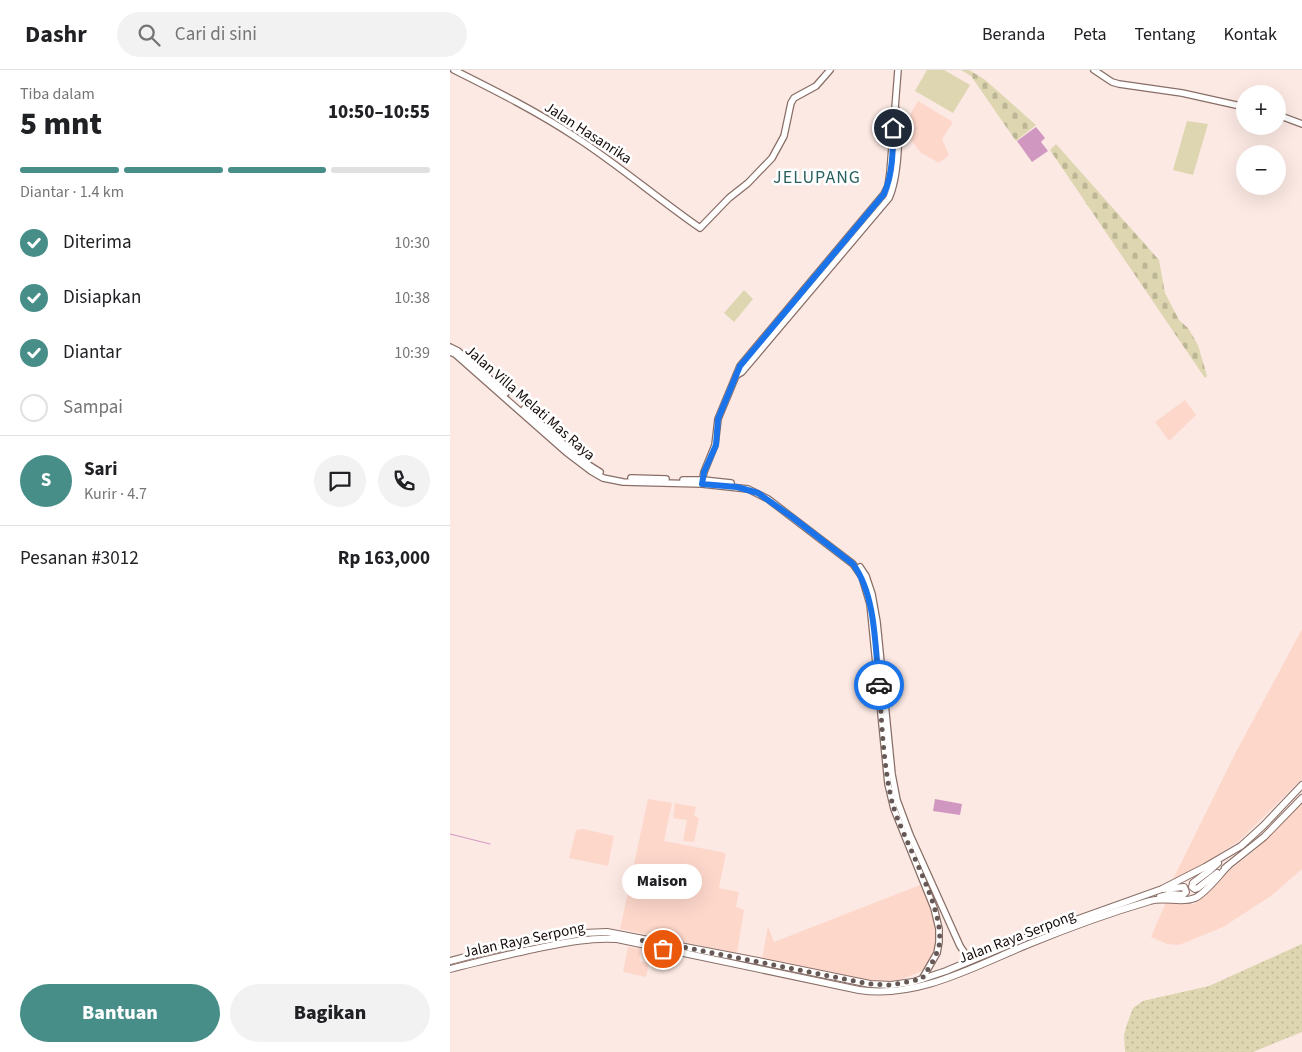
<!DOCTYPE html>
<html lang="id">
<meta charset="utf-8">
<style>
:root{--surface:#fff;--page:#f2f2f2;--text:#202124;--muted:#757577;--line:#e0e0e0;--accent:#478e89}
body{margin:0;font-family:"Source Sans 3",sans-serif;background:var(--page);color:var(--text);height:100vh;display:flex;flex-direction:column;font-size:19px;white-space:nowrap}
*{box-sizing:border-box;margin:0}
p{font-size:16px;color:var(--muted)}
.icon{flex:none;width:28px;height:28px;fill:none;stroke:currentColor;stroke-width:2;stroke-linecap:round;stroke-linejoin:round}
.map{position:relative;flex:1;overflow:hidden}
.drawer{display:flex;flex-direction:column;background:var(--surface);width:450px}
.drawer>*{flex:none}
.buttons{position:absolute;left:786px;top:15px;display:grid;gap:10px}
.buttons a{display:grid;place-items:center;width:50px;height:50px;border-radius:50%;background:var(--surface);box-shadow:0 5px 20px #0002;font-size:25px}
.pin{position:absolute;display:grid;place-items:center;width:42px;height:42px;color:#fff;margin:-21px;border:2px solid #fff;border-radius:50%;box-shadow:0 1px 5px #0007}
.courier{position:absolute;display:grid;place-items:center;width:50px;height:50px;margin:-25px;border:4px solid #1a73e8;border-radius:50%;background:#fff;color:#222;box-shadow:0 1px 6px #0007}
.bubble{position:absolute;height:35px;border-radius:18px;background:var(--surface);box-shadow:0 5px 20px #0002;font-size:16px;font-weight:800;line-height:35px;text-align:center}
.headline em{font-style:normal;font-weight:800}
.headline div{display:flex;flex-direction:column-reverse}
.headline{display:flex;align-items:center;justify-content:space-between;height:85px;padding:0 20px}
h1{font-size:32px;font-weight:800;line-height:38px}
.bar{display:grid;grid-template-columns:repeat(4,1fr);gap:8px 5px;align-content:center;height:60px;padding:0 20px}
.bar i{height:6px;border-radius:4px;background:var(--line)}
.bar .current{background:var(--accent)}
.bar p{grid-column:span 4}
.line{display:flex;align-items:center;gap:12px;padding:0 20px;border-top:1px solid var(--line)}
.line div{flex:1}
.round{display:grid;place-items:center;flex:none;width:52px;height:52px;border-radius:26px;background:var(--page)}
ol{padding:0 20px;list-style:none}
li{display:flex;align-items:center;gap:15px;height:55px}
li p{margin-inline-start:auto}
li .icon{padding:5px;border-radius:50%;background:var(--accent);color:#fff;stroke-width:4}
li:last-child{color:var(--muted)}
li i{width:28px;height:28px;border:2px solid var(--line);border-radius:50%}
.primary-button{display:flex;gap:10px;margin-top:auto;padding:10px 20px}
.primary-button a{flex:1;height:58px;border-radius:30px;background:var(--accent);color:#fff;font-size:20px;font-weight:800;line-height:58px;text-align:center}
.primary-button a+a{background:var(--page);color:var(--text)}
header{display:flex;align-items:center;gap:30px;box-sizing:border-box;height:70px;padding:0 25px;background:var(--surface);border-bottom:1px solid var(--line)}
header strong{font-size:24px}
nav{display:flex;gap:28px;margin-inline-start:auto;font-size:18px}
.search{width:350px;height:45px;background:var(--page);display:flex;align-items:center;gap:12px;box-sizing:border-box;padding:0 18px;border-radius:28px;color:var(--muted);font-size:19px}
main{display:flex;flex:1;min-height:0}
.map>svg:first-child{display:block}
.built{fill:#fed7cb}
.grass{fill:url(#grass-dots)}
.cemetery{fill:url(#cemetery-stones)}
.park{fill:#ddd6b0}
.water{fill:#d098c1}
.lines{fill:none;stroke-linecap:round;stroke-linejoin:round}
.stream{stroke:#d098c1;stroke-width:1}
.secondary-casing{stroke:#896e66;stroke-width:8}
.primary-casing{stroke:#896e66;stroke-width:8}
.secondary{stroke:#fff;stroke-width:5.5}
.primary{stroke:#fff;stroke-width:6}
.done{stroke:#655855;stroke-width:5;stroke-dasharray:0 9}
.route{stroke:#1a73e8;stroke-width:6}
.labels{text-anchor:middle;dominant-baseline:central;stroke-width:5;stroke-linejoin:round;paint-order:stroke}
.street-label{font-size:15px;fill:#140a08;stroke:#fff}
.quarter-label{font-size:18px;letter-spacing:1px;fill:#28615e;stroke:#fff}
</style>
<header>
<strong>Dashr</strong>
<div class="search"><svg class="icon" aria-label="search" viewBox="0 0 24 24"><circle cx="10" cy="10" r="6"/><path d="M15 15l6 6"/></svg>Cari di sini</div>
<nav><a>Beranda</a><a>Peta</a><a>Tentang</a><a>Kontak</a></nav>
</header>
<main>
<section class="drawer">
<div class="headline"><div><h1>5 mnt</h1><p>Tiba dalam</p></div><em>10:50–10:55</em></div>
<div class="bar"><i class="current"></i><i class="current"></i><i class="current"></i><i></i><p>Diantar · 1.4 km</p></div>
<ol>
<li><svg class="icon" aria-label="check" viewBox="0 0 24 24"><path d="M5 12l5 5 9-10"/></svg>Diterima<p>10:30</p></li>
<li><svg class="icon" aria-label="check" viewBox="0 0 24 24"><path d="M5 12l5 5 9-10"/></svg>Disiapkan<p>10:38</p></li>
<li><svg class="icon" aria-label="check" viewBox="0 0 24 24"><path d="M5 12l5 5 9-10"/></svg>Diantar<p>10:39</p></li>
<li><i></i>Sampai</li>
</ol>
<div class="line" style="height:90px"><b class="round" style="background:var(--accent);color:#fff">S</b><div><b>Sari</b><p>Kurir · 4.7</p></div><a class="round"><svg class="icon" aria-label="chat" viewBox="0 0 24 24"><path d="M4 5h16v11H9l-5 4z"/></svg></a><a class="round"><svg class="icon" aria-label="phone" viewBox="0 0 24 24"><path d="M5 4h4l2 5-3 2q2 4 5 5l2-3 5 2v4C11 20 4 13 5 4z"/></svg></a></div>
<div class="line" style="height:65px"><div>Pesanan #3012</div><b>Rp 163,000</b></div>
<div class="primary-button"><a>Bantuan</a><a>Bagikan</a></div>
</section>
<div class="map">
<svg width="852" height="982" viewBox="0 0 852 982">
<defs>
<pattern id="grass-dots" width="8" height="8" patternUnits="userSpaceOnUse" patternTransform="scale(1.25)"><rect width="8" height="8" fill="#ddd6b0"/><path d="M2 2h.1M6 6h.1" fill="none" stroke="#bdb696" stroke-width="1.8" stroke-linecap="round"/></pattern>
<pattern id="cemetery-stones" width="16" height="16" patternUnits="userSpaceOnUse" patternTransform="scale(1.25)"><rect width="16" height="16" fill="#ddd6b0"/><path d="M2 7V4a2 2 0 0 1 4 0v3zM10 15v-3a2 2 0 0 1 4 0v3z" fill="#bdb696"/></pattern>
</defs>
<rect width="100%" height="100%" fill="#fce9e4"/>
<g class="built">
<polygon points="468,31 503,52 492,69 499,85 489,93 471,83 462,71 459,71 461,55 450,54 450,43 458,48"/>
<polygon points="735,330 746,345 719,371 705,352"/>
<polygon points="852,559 852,709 789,771 759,791 723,809 786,682"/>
<polygon points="198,729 222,733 214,771 276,783 269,818 289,822 286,837 294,840 287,883 170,859"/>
<polygon points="225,733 246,737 244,746 249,748 244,772 233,771 237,750 223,748"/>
<polygon points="852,733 852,799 821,826 773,857 729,875 717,874 701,867 716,832 729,834 744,834 755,825 772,806 804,781"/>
<polygon points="133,759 164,766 158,796 119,788 126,760"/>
<polygon points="470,815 481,837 486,862 485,877 477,896 472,901 447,911 421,911 312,889 318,856 324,872"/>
<polygon points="178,877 191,879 189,891 199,893 196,907 173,902"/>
</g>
<polygon class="grass" points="852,874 852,962 803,982 675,982 674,965 677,954 683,938 693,931 759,916"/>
<g class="cemetery">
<polygon points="511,0 519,0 534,9 586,55 566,71 521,6"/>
<polygon points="606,74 709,190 715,223 729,250 738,258 748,275 757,306 755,308 600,80"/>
</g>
<g class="park">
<polygon points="477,0 494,0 520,15 503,43 465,21"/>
<polygon points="737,51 758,54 743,105 723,100"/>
<polygon points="294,220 303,229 284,252 274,243"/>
</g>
<g class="water">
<polygon points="586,57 595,68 591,72 598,81 582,92 567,71"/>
<polygon points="485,729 512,734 510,745 483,741"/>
</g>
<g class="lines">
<polyline class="stream" points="0,764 40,774"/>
<defs>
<g id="secondary">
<path d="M4 0C46 21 88 42 127 68 170 96 208 129 250 158L279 128 298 113 322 88 334 66 341 33 344 28 366 16 380 0"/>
<polyline points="644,0 662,12 669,14 732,23 795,37"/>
<polyline points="828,45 852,54"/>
<polyline points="0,277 8,281 56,323"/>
<polyline points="0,282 5,284 116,382 141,401 153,408 173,412 252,414 298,419 318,429 403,494 412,507 420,534 438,714 444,739 484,838 489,859 489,872 487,883 472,909"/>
<path d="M287 305 292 302 439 128C448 108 451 61 446 39"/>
<polyline points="74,339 134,392 150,402"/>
<polyline points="181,408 216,409"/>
<polyline points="233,410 253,410 281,413"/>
<polyline points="252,412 254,402 265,375 268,349 290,296 434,124 438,116 440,102 448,0"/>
<polyline points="410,497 416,506 422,524 427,552 442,704 447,730 460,765 510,876 516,885 523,889"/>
</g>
<g id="primary">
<polyline points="775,798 814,767 852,728"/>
<polyline points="767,803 748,818 745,819 742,817 743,813 759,801 768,793"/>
<polyline points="710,827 721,824 733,825 736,822 734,817 713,819"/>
<polyline points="0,891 42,880 133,863 157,862 308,891 420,914 441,915 463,912 496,901 575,868 712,819 755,797 791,776 813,756 852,715"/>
<path d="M0 899C26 892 53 886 79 880 109 874 137 867 167 869L409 920C468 929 525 896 579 874 618 858 659 843 700 831 715 826 731 834 745 828 756 823 769 805 778 796"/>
</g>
</defs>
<use href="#secondary" class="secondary-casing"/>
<use href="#primary" class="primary-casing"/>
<use href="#secondary" class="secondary"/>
<use href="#primary" class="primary"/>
</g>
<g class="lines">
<path class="done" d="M213 879 191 875 193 869 420 914 441 915 472 909C478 899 486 888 489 876 496 839 452 770 442 732 433 694 432 653 429 615"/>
<path class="route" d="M429 615C425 577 426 525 403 494L342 447 308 423 287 417 252 414 254 402 266 375 268 349 290 296 434 124C443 104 443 79 443 58"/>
</g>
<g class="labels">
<g class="street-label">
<text transform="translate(138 63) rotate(33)">Jalan Hasanrika</text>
<text transform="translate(80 333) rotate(41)">Jalan Villa Melati Mas Raya</text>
<text transform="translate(567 867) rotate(-21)">Jalan Raya Serpong</text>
<text transform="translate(74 870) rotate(-12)">Jalan Raya Serpong</text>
</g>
<g class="quarter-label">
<text x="367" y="107">JELUPANG</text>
</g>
</g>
</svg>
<div class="buttons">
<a>+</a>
<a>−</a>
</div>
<div class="pin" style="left:213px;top:879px;background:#ea580c"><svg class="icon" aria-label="bag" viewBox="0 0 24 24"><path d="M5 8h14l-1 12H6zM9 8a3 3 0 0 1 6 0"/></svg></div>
<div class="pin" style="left:443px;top:58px;background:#1f2937"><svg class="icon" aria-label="home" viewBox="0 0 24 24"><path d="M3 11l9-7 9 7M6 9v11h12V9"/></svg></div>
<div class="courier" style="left:429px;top:615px"><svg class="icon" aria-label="car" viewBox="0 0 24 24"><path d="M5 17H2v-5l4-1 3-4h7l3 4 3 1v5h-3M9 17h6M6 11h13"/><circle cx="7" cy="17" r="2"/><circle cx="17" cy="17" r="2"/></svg></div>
<div class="bubble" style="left:172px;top:794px;width:80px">Maison</div>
</div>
</main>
